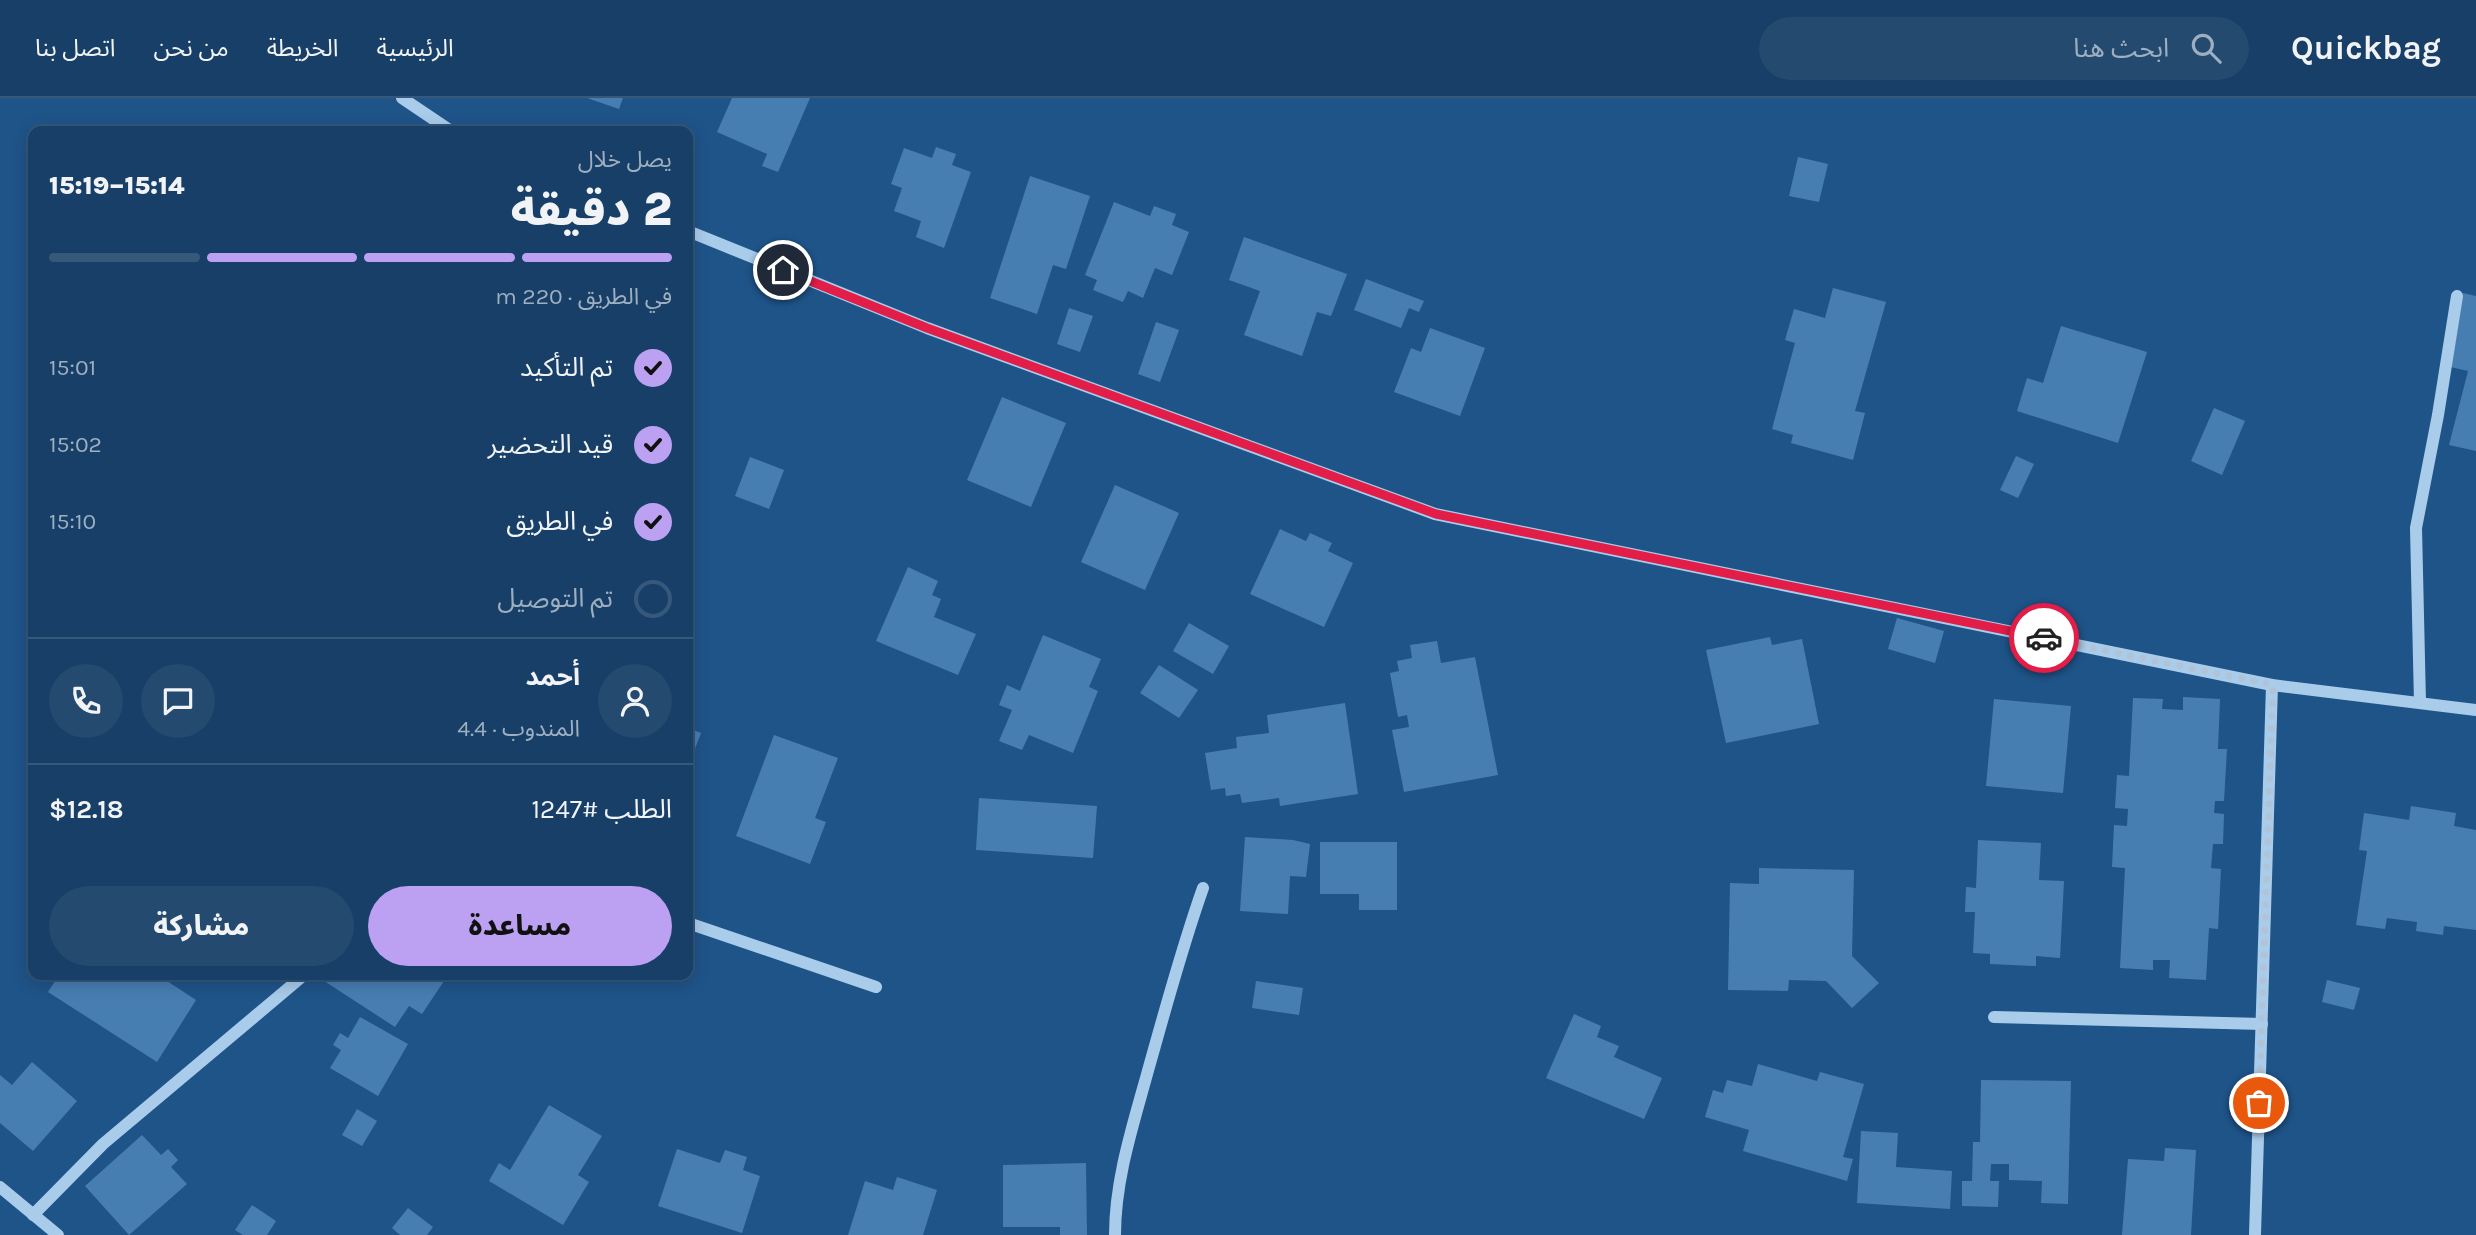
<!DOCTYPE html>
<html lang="ar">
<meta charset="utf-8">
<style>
:root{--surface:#173f67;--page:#244a70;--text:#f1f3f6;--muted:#9eafc0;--line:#36587b;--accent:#bca0f2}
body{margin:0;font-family:Karla,"Noto Sans Arabic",sans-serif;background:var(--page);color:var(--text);direction:rtl;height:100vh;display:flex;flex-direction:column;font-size:26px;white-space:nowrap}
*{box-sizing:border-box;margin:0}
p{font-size:23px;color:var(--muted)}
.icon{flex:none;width:38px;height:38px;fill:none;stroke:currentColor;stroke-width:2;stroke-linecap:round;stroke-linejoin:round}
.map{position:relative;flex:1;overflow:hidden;direction:ltr}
.drawer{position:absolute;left:28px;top:28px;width:665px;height:854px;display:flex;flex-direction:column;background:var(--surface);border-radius:14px;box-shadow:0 4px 18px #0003,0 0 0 2px var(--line);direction:rtl}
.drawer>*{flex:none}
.pin{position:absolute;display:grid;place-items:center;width:60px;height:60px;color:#fff;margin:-30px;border:4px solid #fff;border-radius:50%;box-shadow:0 2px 7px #0007}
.courier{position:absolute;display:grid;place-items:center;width:70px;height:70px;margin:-35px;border:5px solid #e11d48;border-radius:50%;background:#fff;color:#222;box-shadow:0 2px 9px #0007}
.head em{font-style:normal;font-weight:800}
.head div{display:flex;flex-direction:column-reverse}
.head{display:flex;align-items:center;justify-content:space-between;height:119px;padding:0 21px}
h1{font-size:46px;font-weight:800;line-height:52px}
.bar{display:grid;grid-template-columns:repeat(4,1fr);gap:10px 7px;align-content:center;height:84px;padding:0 21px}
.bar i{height:9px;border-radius:5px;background:var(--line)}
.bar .current{background:var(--accent)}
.bar p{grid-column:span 4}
.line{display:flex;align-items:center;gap:18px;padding:0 21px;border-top:2px solid var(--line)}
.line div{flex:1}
.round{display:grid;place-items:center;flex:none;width:74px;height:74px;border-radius:37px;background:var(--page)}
ol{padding:0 21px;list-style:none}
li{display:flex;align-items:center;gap:21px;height:77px}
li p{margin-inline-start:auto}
li .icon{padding:7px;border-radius:50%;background:var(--accent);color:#111;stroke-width:4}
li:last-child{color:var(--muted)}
li i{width:38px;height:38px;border:4px solid var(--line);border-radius:50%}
.button{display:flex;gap:14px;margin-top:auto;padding:14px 21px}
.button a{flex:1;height:80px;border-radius:42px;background:var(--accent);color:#111;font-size:28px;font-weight:800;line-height:80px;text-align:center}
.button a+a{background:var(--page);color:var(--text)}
header{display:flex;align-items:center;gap:42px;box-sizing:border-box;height:98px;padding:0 35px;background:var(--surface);border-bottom:2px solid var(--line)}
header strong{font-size:33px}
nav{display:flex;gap:38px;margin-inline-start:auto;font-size:24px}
.search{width:490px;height:63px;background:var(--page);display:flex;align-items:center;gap:18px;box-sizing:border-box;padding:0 24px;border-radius:38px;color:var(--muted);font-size:26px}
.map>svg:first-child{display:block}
.building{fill:#477eb2}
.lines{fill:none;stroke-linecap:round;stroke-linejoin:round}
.minor{stroke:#a9cceb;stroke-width:12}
.done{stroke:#b1c3d6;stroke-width:7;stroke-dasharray:0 12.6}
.route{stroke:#e11d48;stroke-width:9}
</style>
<header>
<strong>Quickbag</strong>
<div class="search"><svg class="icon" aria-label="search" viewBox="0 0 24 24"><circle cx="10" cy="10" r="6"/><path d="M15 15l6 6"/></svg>ابحث هنا</div>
<nav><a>الرئيسية</a><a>الخريطة</a><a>من نحن</a><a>اتصل بنا</a></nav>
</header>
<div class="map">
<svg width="2476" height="1137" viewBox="0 0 2476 1137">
<rect width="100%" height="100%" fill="#1f5489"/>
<g class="building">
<polygon points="587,0 623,0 619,11"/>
<polygon points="732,0 810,0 778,74 762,68 767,56 717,34"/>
<polygon points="936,49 956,56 952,67 971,74 944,150 916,139 921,123 894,113 902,90 891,86 904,50 932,60"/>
<polygon points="1798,59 1828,66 1819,104 1789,98"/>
<polygon points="1030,78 1090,98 1066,171 1053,167 1037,216 990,200"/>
<polygon points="1114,104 1150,118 1154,108 1176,116 1172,127 1189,134 1172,177 1155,170 1143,200 1128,193 1123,204 1093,192 1097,182 1085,177"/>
<polygon points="1244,139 1347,176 1331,218 1317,214 1302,258 1244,237 1260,193 1229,182"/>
<polygon points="1366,181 1424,203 1419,214 1409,210 1401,230 1354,212"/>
<polygon points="1833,190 1886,204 1855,313 1865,315 1853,362 1791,345 1793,337 1772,331 1795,245 1785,242 1794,211 1825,220"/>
<polygon points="2463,195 2476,198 2476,353 2449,347 2468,273 2446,268"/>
<polygon points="1069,210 1093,218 1080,254 1057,246"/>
<polygon points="1156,224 1179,232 1160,284 1138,276"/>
<polygon points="2061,228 2147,254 2118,345 2017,313 2027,280 2043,285"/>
<polygon points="1430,230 1485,250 1460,318 1394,294 1411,250 1421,254"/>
<polygon points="1002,299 1066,325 1031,409 967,382"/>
<polygon points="2214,310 2245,323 2222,377 2191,363"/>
<polygon points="2016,358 2034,366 2018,400 2000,392"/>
<polygon points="750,359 784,372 769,411 735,398"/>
<polygon points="1115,387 1179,415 1145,492 1081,464"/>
<polygon points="1280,431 1306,443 1310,435 1332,445 1328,453 1353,465 1324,529 1250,496"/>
<polygon points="908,469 938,483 932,497 941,501 934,519 976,536 958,577 876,543"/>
<polygon points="1897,520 1944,533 1935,565 1888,551"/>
<polygon points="1189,525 1229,548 1213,576 1173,553"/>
<polygon points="1043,537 1101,561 1089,589 1098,593 1073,655 1029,637 1022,652 999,643 1012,612 999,607 1007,587 1020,593"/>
<polygon points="1770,539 1772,547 1802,541 1819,626 1726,645 1706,552"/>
<polygon points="1437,543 1441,565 1475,559 1498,677 1404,694 1392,632 1409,629 1407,617 1398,619 1390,575 1399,573 1397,563 1412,560 1410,547"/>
<polygon points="1159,567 1198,592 1179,620 1140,595"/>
<polygon points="2183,599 2220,601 2218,651 2227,651 2224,703 2215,703 2214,715 2224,716 2223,746 2213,746 2211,770 2221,771 2218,831 2209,830 2206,882 2169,880 2170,862 2153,862 2153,872 2120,870 2125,770 2112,769 2114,727 2127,728 2128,711 2115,710 2117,677 2129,678 2133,600 2163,601 2162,611 2183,612"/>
<polygon points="1994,601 2071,608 2063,695 1986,688"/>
<polygon points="1345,605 1358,696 1280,708 1279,700 1242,705 1240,696 1226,698 1225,690 1211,692 1205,655 1237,650 1236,639 1269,635 1267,617"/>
<polygon points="688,630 701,635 688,669"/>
<polygon points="774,637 838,660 815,720 826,724 810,766 736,738"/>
<polygon points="979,700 1097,708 1093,760 976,752"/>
<polygon points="2411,708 2456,715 2454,728 2476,732 2476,832 2444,828 2443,837 2416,833 2417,824 2387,820 2385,831 2356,827 2367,753 2359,752 2364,715 2409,722"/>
<polygon points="1245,739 1293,742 1310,746 1306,779 1290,778 1288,816 1240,813"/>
<polygon points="1978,742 2041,745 2039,782 2064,783 2060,860 2036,858 2036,868 1990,866 1990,856 1973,855 1975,814 1965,814 1966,789 1976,790"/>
<polygon points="1320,744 1397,744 1397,812 1359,812 1359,796 1320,796"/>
<polygon points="1759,770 1854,772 1852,858 1879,885 1852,910 1826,883 1789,882 1788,893 1728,892 1730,785 1759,786"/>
<polygon points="59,877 166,877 164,881 196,902 157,964 48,894"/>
<polygon points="324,877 448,877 422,916 409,908 395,929 321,881"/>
<polygon points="2327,882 2360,890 2354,912 2322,904"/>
<polygon points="1256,883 1303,890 1299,917 1252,910"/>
<polygon points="1574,916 1601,928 1597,939 1619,948 1614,959 1662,980 1644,1021 1546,980"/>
<polygon points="360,919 408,946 378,998 330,970 341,952 333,947 340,935 348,940"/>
<polygon points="32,964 77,1003 33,1053 0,1025 0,977 12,987"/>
<polygon points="1758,966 1817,983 1820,974 1864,986 1843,1059 1853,1061 1847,1083 1743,1053 1749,1032 1705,1019 1713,992 1723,995 1727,982 1752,988"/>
<polygon points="1981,982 2071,983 2068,1106 2041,1105 2042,1083 2009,1082 2009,1066 1991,1066 1990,1083 1999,1083 1998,1109 1962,1108 1962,1083 1972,1083 1973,1044 1980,1044"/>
<polygon points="549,1007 602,1038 578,1077 589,1084 563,1127 489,1083 499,1065 510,1072"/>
<polygon points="357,1011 377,1023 362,1048 342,1037"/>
<polygon points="1861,1033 1898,1035 1896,1069 1952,1073 1950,1111 1857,1105"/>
<polygon points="142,1037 161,1057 168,1051 178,1062 171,1069 187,1086 129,1137 85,1088"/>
<polygon points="2165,1050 2196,1052 2191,1137 2122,1137 2128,1061 2164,1063"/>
<polygon points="677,1051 720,1065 725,1052 747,1059 743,1072 760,1078 742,1135 658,1108"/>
<polygon points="1086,1065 1087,1137 1060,1137 1060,1129 1003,1129 1003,1067"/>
<polygon points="897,1079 937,1092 923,1137 848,1137 865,1083 893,1092"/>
<polygon points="252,1107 276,1123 267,1137 243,1137 235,1132"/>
<polygon points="408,1110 433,1129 427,1137 400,1137 392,1130"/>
</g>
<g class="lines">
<g class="minor">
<polyline points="402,0 451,33"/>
<polyline points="688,133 927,230 1435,416 2272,587 2476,612"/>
<polyline points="2420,605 2416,430 2438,317 2457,198"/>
<polyline points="688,825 876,889"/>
<polyline points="1994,919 2262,926"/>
<polyline points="0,1089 58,1137"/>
<polyline points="33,1117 103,1046 304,877"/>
<path d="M1115 1137C1115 1080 1134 1024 1149 969 1166 909 1182 849 1203 790"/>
<polyline points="2255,1137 2272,587"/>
</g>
</g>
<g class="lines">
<polyline class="done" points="2044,540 2273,587 2259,1005"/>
<polyline class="route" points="783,172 927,230 1436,416 2044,540"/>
</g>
</svg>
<div class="pin" style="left:2259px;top:1005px;background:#ea580c"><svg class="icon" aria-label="bag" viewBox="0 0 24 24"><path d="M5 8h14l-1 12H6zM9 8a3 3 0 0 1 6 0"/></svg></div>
<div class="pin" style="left:783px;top:172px;background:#1f2937"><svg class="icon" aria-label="home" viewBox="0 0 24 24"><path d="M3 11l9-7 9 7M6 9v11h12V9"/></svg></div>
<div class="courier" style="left:2044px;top:540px"><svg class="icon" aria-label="car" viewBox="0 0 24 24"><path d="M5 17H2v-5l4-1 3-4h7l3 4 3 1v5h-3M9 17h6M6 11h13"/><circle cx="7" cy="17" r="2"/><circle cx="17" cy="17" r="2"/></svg></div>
<section class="drawer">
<div class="head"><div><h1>2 دقيقة</h1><p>يصل خلال</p></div><em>15:14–15:19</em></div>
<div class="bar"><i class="current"></i><i class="current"></i><i class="current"></i><i></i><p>في الطريق · 220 m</p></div>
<ol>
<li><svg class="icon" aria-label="check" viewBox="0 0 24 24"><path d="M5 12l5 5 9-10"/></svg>تم التأكيد<p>15:01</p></li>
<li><svg class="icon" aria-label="check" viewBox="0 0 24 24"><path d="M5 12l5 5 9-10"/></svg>قيد التحضير<p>15:02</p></li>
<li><svg class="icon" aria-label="check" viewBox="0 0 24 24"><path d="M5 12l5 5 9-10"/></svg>في الطريق<p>15:10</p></li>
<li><i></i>تم التوصيل</li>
</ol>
<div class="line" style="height:126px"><a class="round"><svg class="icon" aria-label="person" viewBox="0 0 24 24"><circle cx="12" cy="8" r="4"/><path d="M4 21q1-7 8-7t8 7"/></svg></a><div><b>أحمد</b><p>المندوب · 4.4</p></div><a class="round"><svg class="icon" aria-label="chat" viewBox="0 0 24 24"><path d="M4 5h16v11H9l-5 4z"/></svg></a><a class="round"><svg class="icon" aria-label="phone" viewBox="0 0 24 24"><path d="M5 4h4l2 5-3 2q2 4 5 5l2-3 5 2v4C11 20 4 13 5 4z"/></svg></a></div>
<div class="line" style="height:91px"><div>الطلب #1247</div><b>$12.18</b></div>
<div class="button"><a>مساعدة</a><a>مشاركة</a></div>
</section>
</div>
